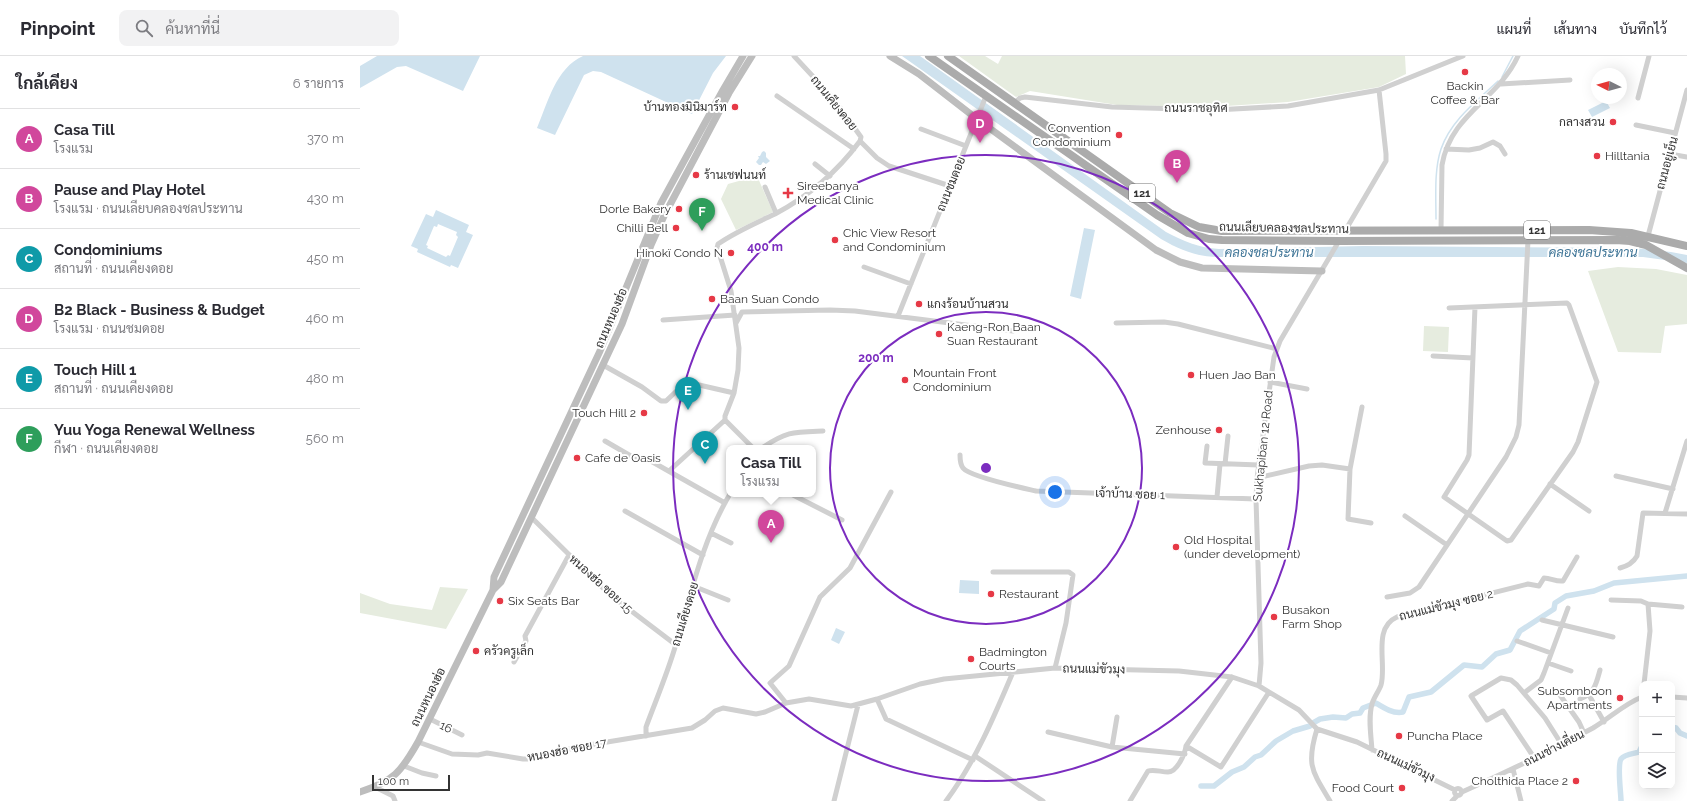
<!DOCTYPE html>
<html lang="th">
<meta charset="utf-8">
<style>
:root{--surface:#fff;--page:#f2f2f3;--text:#2b2b33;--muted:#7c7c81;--line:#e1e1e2;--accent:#e63946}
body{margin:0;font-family:Raleway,Sarabun,sans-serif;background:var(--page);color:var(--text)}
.controls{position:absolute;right:12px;bottom:12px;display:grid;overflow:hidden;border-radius:8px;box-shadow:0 4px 16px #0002}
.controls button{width:36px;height:36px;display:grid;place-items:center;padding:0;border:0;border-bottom:1px solid var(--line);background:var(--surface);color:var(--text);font:20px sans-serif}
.compass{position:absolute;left:1231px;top:12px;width:36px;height:36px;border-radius:50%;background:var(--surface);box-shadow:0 4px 16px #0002;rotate:276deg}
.scale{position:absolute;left:12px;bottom:10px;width:78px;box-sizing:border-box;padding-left:4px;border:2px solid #333;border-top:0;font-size:11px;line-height:14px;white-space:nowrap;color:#333;-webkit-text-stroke:3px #fff;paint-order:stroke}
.you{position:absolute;left:695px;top:436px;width:14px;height:14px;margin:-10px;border:3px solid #fff;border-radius:50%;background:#1a73e8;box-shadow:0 0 0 6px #1a73e833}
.badge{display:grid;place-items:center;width:26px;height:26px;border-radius:50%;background:var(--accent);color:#fff;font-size:13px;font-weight:700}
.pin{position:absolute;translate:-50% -33px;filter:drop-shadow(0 1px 2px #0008)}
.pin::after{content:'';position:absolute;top:21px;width:14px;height:12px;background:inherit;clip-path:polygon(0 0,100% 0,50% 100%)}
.popup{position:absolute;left:366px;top:389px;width:90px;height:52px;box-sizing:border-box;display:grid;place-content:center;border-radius:8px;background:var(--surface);filter:drop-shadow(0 1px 3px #0005);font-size:13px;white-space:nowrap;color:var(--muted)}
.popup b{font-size:15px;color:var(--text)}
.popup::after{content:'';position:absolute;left:50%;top:100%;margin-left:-8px;border:8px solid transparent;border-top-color:var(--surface)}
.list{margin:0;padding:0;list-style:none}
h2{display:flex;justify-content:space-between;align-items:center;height:52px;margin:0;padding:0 16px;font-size:17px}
h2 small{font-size:13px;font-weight:400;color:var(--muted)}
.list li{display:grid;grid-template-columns:26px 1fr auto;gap:12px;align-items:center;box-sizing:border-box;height:60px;padding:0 16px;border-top:1px solid var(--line)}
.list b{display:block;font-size:15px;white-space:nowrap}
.list p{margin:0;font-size:13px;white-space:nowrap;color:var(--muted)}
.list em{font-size:13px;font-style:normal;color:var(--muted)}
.icon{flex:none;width:22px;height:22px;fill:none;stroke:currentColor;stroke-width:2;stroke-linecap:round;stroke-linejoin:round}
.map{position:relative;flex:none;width:1327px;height:745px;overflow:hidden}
header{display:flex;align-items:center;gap:24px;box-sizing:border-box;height:56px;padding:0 20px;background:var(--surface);border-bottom:1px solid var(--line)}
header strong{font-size:19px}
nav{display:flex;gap:22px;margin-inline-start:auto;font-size:14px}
.search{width:280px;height:36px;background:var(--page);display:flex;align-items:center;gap:10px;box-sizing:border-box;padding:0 14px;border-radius:8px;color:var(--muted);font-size:15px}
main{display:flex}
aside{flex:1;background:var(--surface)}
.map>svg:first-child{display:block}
</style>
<header>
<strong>Pinpoint</strong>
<div class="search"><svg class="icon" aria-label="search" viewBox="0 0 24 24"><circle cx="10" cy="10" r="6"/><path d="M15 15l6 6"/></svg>ค้นหาที่นี่</div>
<nav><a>แผนที่</a><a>เส้นทาง</a><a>บันทึกไว้</a></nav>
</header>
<main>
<aside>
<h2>ใกล้เคียง<small>6 รายการ</small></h2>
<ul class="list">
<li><span class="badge" style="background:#d1479c">A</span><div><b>Casa Till</b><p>โรงแรม</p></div><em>370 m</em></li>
<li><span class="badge" style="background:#d1479c">B</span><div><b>Pause and Play Hotel</b><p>โรงแรม · ถนนเลียบคลองชลประทาน</p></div><em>430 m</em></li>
<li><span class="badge" style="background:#0f9aa8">C</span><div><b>Condominiums</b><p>สถานที่ · ถนนเคียงดอย</p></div><em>450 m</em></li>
<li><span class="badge" style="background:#d1479c">D</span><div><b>B2 Black - Business &amp; Budget</b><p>โรงแรม · ถนนชมดอย</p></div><em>460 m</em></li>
<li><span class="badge" style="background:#0f9aa8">E</span><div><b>Touch Hill 1</b><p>สถานที่ · ถนนเคียงดอย</p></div><em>480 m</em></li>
<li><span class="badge" style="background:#2e9e5b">F</span><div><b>Yuu Yoga Renewal Wellness</b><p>กีฬา · ถนนเคียงดอย</p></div><em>560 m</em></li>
</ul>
</aside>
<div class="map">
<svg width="1327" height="745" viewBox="0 0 1327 745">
<rect width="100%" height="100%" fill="#fff"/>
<path fill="#e6ecdf" d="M599 0H625L638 8 642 0H1045L1046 18 1019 31 928 46 851 51 757 49 670 35 656 41Z
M397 120 413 156 376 174 361 143 368 128Z
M1258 211 1296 213 1327 219V268L1305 270 1301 297 1258 296 1228 215Z
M1064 270 1089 271 1088 296 1063 295Z
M80 531 108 533 86 573 0 557V537L30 548 72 554Z"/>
<path fill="#cfe2ee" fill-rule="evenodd" d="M17 0H120L103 35 46 10 37 11 0 32V10Z
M223 0H366L353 17 332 58 241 16 233 15 224 19 195 79 177 72C188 46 196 12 223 0Z
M542 0H560L806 176C823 185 839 192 859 193L1003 190 1275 192 1311 196 1327 199V207L1283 201H859C837 201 820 194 801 183Z
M1246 45 1250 52 1232 61 1228 54Z
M404 95 406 97V101L410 105 406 108 403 106 401 109H399L396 106 399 102 398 100H400L402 96Z
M76 154 109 169 106 176 113 179 98 212 91 209 90 211 57 196 58 193 51 190 66 158 73 161ZM78 168 97 176 96 179 98 181 90 200 88 199 86 201 67 192 68 190 66 189 74 170 77 171Z
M724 172 735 174 721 243 710 240Z
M600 524 619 525V538L599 537Z
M476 572 485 576 479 588 471 584Z"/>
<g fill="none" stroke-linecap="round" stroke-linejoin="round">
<path stroke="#cfe2ee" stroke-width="1.5" d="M1142 21 1153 0
M1076 163C1076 140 1074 114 1081 93 1091 64 1117 45 1138 25"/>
<path stroke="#cfe2ee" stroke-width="5.5" d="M953 667 960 663 973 661 986 662 992 658 1000 657 1003 652 1016 647C1024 652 1033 658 1043 656L1049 641 1071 636 1104 609 1122 611 1136 598 1150 594 1160 575 1194 553 1195 547 1206 540 1234 535 1254 527 1327 520
M1312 671 1316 672 1320 677 1327 680
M841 730H854L872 716 884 711 895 701 901 699 916 685 933 675 950 670
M1261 745C1261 737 1257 709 1261 703 1265 698 1273 698 1279 696L1282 690"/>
<path stroke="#d0d0d0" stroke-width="5" d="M1141 28 1210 24
M417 40 494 93
M1278 42 1289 0
M654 47 660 42 665 41 752 51 855 54 928 50 1019 34 1103 0
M1276 69 1315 77
M561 73 606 90
M500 85 517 102 529 110 590 130
M1086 93 1109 94 1120 92 1133 86 1140 90 1145 98
M1310 98 1327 101
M455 108 470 120
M405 131 416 157
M1081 174 1082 109C1091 57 1138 44 1158 0
M985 175 1026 105V98L1019 34
M1288 180 1327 34
M504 211 551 228
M1089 252C1128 250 1168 249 1207 247L1209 249 1237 326 1218 386 1213 396 1151 484 1147 485 1084 441 1107 404 1109 399 1115 251
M538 260 626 40
M303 264 375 259
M376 267 382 256 470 254 495 255 653 275
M756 267 804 266 818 268 917 293
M1073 300 1113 302
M243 309 282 331 301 345H306L326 326 374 337
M910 326 947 333
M245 385 276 403 289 404 365 447
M847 390 845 407 899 409
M393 392 365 364V360L374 337 378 314 379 292 371 235 360 200 357 192 358 188C375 176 396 167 415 158 449 140 477 116 500 85L501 81 473 42 434 0
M402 392C427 375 434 376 463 375
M600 399C600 403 600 408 603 412 610 421 663 432 676 435L896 443
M865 408 868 380
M990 413 1002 351
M309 415 365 364
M1256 420 1313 433
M897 422 949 410 962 409 990 413 988 463 1011 467
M1190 428 1229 455
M431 438 482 464
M857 441 860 408
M265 455 343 499
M1305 457 1327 385
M1045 460 1087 489
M171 461 249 538 316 589
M351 477 371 487
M1260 512C1268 510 1273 507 1277 500L1283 457 1327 458
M633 516H709L713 519 706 567 695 612
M333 530 368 544
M1027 541 1050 537 1059 531 1146 401 1156 381 1159 369 1168 184
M1251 544 1281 545 1288 548 1290 575 1284 628
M1288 548 1322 551
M1182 564 1253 581
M1157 585 1191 597
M154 606 166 585 165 580 209 499
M1188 607 1211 615
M899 630 901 607 896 443 897 422 914 301 920 285 979 185
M1164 637 1181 624 1184 617 1208 552
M1200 639 1219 666 1224 677
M1229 639 1244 666
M1312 641 1327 642
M517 643 526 663 613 704
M1220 643C1235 637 1236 628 1240 614
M426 647 410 627 429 610 460 541 490 512 531 436
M70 663 102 679
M957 673C946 709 952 715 970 745
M688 676 752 691 825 698
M286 680V671C296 644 308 616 316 588 331 537 343 483 370 438
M58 686 92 698 118 699 127 697 163 703H172L217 691 332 672 345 664 355 655 363 652 396 658 405 656 426 647 449 643 491 650 517 643 560 628 584 623 695 612 819 615 872 621 899 630 939 654 957 673 997 686 1095 734
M826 690 861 711 909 636
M752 691 757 661
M1012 694C1011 679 1008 662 1012 648 1014 641 1019 635 1021 629 1027 608 1012 572 1037 561L1168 528 1179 530 1184 522C1191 522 1196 526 1203 525L1217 501
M615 700 683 745
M1175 703 1143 655 1127 664 1111 640 1141 622 1151 624 1157 629 1185 662 1202 689
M44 710 62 717 76 720
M1153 713 1161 745
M15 731 33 740 35 745
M1094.5 736a3.5 3.5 0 1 1 7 0a3.5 3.5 0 1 1-7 0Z
M1102 736C1147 716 1190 695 1233 672 1250 662 1264 648 1282 641
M474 745 498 649
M586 745C615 706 634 661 653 616
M770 745 788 715C794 713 801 716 808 716 817 716 825 698 826 690L872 621
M1092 745 1097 740"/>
<path stroke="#bdbdbd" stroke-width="7" d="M530 0 559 18 617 63 796 194 820 206 842 212 962 215
M133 534 141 526 262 268 291 189 304 160 369 37 392 0
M0 736C34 725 41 716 58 686L133 534 134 521 240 295 301 147 363 34 383 0"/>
<path stroke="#ababab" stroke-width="8" d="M569 0 797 159 828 177 849 183 862 184 979 185 1256 184 1270 185 1286 189 1327 212
M588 0 810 157 839 171 862 175 1229 174 1271 177 1327 190"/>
</g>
<g fill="none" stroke="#7b2cbf" stroke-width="2">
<circle cx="626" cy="412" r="156"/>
<circle cx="626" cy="412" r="313"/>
</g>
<g fill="#e63946" stroke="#fff" stroke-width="1.5">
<circle cx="1105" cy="16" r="4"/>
<circle cx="375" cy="51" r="4"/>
<circle cx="1253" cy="66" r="4"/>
<circle cx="759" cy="79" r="4"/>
<circle cx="1237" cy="100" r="4"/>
<circle cx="336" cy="119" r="4"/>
<path d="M426 131h4v4h4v4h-4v4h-4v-4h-4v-4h4z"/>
<circle cx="319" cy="153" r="4"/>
<circle cx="316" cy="172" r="4"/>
<circle cx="475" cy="184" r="4"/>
<circle cx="371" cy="197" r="4"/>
<circle cx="352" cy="243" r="4"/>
<circle cx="559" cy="248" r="4"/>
<circle cx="579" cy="278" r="4"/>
<circle cx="831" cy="319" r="4"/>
<circle cx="545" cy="324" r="4"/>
<circle cx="284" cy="357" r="4"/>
<circle cx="859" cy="374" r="4"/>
<circle cx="217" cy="402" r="4"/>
<circle cx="816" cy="491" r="4"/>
<circle cx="631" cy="538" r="4"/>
<circle cx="140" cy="545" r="4"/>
<circle cx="914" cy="561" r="4"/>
<circle cx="116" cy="595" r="4"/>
<circle cx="611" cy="603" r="4"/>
<circle cx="1260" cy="642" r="4"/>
<circle cx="1039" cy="680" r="4"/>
<circle cx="1216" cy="725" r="4"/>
<circle cx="1042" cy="732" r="4"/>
</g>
<g text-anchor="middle" stroke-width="4" stroke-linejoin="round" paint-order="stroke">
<g fill="#fff" stroke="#707070" stroke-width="1">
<rect x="769" y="128" width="26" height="18" rx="3"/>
<rect x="1164" y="165" width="26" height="18" rx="3"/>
</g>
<g font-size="11" font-weight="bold" fill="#333">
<text x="782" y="141">121</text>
<text x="1177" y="178">121</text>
</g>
<g font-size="12" fill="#333" stroke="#fff" text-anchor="start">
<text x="1105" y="34" text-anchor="middle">Backin<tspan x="1105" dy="14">Coffee &amp; Bar</tspan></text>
<text x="367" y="55" text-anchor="end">บ้านทองมินิมาร์ท</text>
<text x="1245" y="70" text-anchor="end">กลางสวน</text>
<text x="751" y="76" text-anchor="end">Convention<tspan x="751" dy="14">Condominium</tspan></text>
<text x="1245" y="104">Hilltania</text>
<text x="344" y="123">ร้านเชฟนนท์</text>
<text x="437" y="134">Sireebanya<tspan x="437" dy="14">Medical Clinic</tspan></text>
<text x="311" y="157" text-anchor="end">Dorle Bakery</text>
<text x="308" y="176" text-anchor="end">Chilli Bell</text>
<text x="483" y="181">Chic View Resort<tspan x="483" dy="14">and Condominium</tspan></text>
<text x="363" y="201" text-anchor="end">Hinokï Condo N</text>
<text x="360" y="247">Baan Suan Condo</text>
<text x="567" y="252">แกงร้อนบ้านสวน</text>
<text x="587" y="275">Kaeng-Ron Baan<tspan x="587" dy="14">Suan Restaurant</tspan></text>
<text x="553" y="321">Mountain Front<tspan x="553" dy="14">Condominium</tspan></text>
<text x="839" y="323">Huen Jao Ban</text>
<text x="276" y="361" text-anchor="end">Touch Hill 2</text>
<text x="851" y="378" text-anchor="end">Zenhouse</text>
<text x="225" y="406">Cafe de Oasis</text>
<text x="824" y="488">Old Hospital<tspan x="824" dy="14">(under development)</tspan></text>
<text x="639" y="542">Restaurant</text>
<text x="148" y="549">Six Seats Bar</text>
<text x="922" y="558">Busakon<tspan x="922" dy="14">Farm Shop</tspan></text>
<text x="124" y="599">ครัวครูเล็ก</text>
<text x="619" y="600">Badmington<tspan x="619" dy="14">Courts</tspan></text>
<text x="1252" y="639" text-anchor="end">Subsomboon<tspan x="1252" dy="14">Apartments</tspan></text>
<text x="1047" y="684">Puncha Place</text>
<text x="1208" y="729" text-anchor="end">Cholthida Place 2</text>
<text x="1034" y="736" text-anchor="end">Food Court</text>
</g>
<g font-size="12" fill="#333" stroke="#fff">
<text transform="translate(474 47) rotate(51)" y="4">ถนนเคียงดอย</text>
<text x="836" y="56">ถนนราชอุทิศ</text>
<text transform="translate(1307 107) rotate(-75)" y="4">ถนนอยู่เย็น</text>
<text transform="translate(591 128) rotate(-68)" y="4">ถนนชมดอย</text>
<text transform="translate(924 172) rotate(1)" y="4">ถนนเลียบคลองชลประทาน</text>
<text transform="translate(251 262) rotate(-67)" y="4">ถนนหนองฮ่อ</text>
<text transform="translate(903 390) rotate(-84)" y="4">Sukhapiban 12 Road</text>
<text transform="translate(770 438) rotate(2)" y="4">เจ้าบ้าน ซอย 1</text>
<text transform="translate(241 528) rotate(42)" y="4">หนองฮ่อ ซอย 15</text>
<text transform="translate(1086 549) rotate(-14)" y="4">ถนนแม่ขัวมุง ซอย 2</text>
<text transform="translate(325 558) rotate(-73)" y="4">ถนนเคียงดอย</text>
<text transform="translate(734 613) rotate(1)" y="4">ถนนแม่ขัวมุง</text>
<text transform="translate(68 641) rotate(-64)" y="4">ถนนหนองฮ่อ</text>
<text transform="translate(86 671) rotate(26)" y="4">16</text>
<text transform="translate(1194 692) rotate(-27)" y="4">ถนนช่างเคี่ยน</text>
<text transform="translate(207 694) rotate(-11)" y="4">หนองฮ่อ ซอย 17</text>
<text transform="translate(1046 709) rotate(25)" y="4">ถนนแม่ขัวมุง</text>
</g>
<g font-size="13" font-style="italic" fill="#3f7597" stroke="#fff">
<text x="909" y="201">คลองชลประทาน</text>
<text x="1233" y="201">คลองชลประทาน</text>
</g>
</g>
<circle cx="626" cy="412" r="6" fill="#7b2cbf" stroke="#fff" stroke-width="2"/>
<g font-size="12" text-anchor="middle" font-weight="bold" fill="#7b2cbf" stroke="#fff" stroke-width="4" stroke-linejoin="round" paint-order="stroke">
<text x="405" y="195">400 m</text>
<text x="516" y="306">200 m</text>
</g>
</svg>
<div class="controls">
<button>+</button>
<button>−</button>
<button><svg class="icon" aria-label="layers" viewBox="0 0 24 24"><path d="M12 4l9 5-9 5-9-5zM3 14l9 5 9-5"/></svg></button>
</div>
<svg class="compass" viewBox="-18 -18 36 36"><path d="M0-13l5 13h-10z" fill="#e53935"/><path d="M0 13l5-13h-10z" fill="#7c7c81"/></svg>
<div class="scale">100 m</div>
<div class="you"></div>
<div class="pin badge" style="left:411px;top:487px;background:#d1479c">A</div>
<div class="popup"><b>Casa Till</b>โรงแรม</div>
<div class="pin badge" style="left:817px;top:127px;background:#d1479c">B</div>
<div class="pin badge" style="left:345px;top:408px;background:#0f9aa8">C</div>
<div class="pin badge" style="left:620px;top:87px;background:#d1479c">D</div>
<div class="pin badge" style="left:328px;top:354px;background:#0f9aa8">E</div>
<div class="pin badge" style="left:342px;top:175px;background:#2e9e5b">F</div>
</div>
</main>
